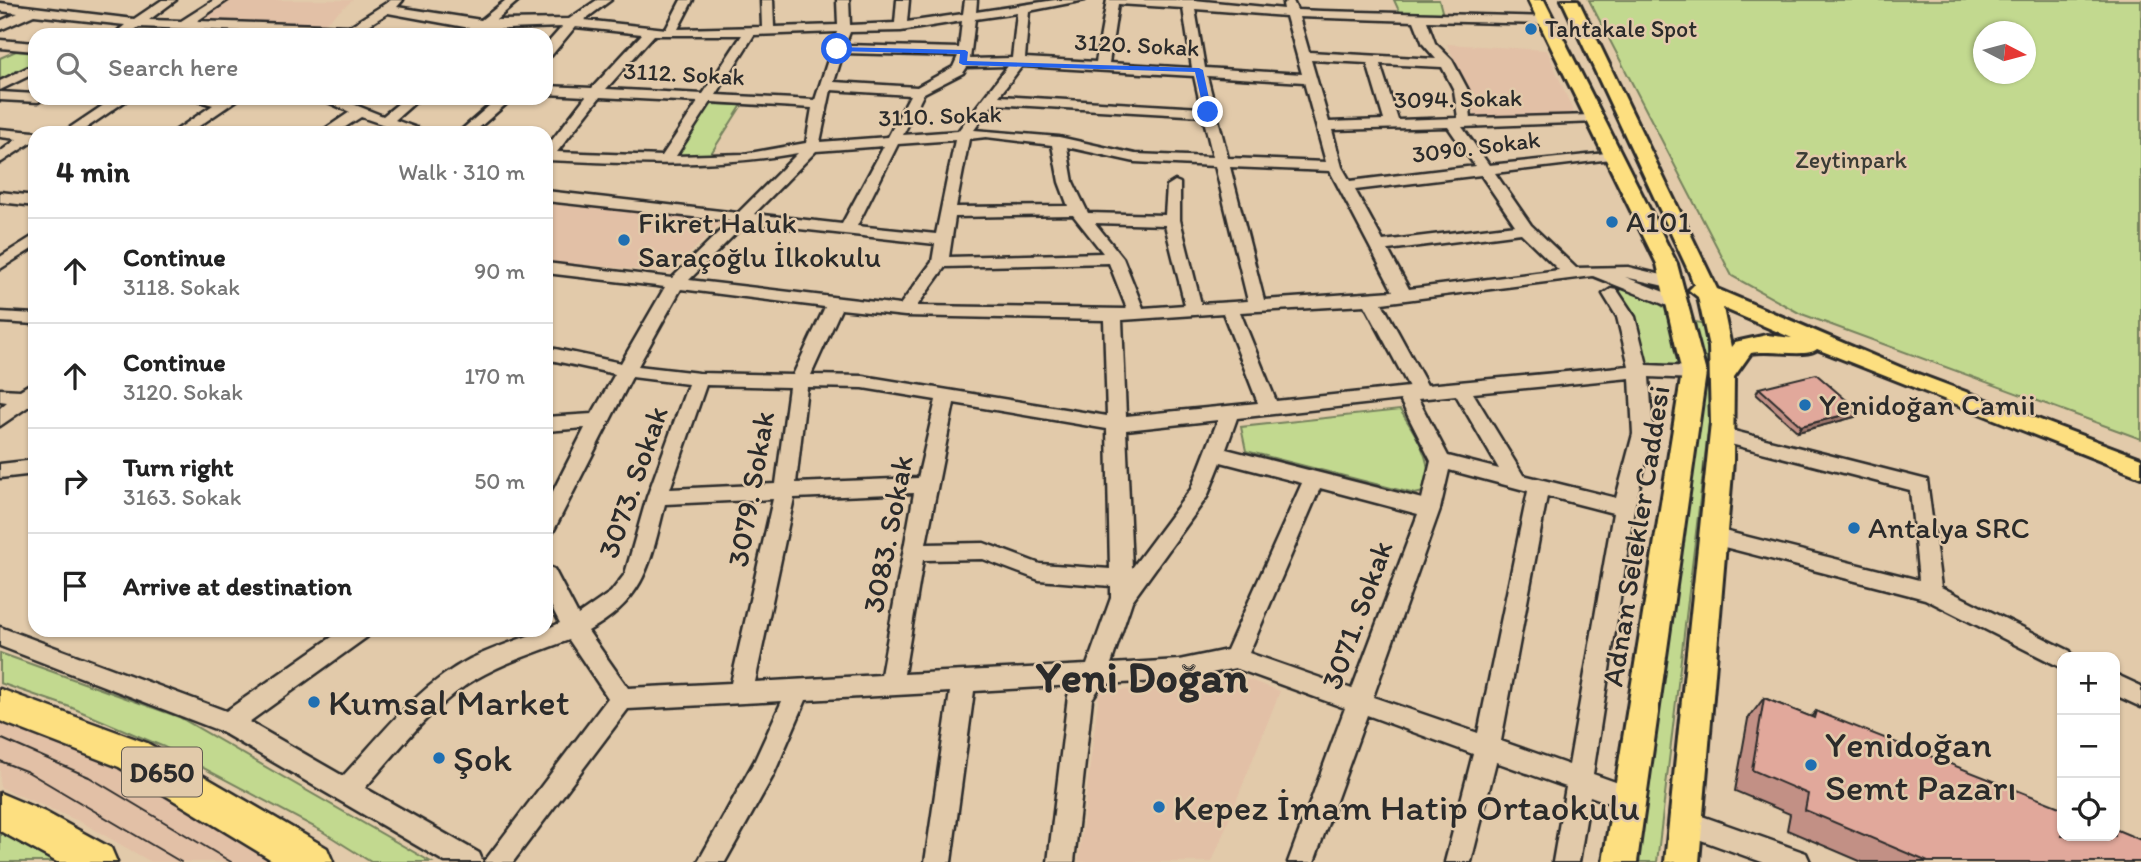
<!DOCTYPE html>
<meta charset="utf-8">
<style>
:root{--surface:#fff;--page:#f2f2f2;--text:#222;--muted:#767676;--line:#e0e0e0}
body{margin:0;font-family:Itim,sans-serif;background:var(--page);color:var(--text)}
.controls{position:absolute;right:21px;bottom:21px;display:grid;overflow:hidden;border-radius:14px;box-shadow:0 2px 5px #0004}
.controls button{width:63px;height:63px;display:grid;place-items:center;padding:0;border:0;border-bottom:2px solid var(--line);background:var(--surface);color:var(--text);font:35px sans-serif}
.compass{position:absolute;left:1973px;top:21px;width:63px;height:63px;border-radius:50%;background:var(--surface);box-shadow:0 2px 5px #0004;rotate:96deg}
.stop{position:absolute;width:21px;height:21px;margin:-16px;border:5px solid #2563eb;border-radius:50%;background:#fff}
.stop.end{background:#2563eb;border-color:#fff;box-shadow:0 2px 7px #0008}
.list{margin:0;padding:0;list-style:none}
h2{display:flex;justify-content:space-between;align-items:center;height:91px;margin:0;padding:0 28px;font-size:30px}
h2 small{font-size:23px;font-weight:400;color:var(--muted)}
.list li{display:grid;grid-template-columns:46px 1fr auto;gap:21px;align-items:center;box-sizing:border-box;height:105px;padding:0 28px;border-top:2px solid var(--line)}
.list b{display:block;font-size:26px;white-space:nowrap}
.list p{margin:0;font-size:23px;white-space:nowrap;color:var(--muted)}
.list em{font-size:23px;font-style:normal;color:var(--muted)}
.icon{flex:none;width:38px;height:38px;fill:none;stroke:currentColor;stroke-width:2;stroke-linecap:round;stroke-linejoin:round}
.map{position:relative;flex:none;width:2141px;height:862px;overflow:hidden}
.search{position:absolute;background:var(--surface);box-shadow:0 2px 5px #0004;left:28px;top:28px;width:525px;height:77px;display:flex;align-items:center;gap:18px;box-sizing:border-box;padding:0 24px;border-radius:21px;color:var(--muted);font-size:26px}
.panel{position:absolute;background:var(--surface);box-shadow:0 2px 5px #0004;left:28px;top:126px;width:525px;height:511px;border-radius:21px}
.map>svg:first-child{display:block}
</style>
<div class="map">
<svg width="2141" height="862" viewBox="0 0 2141 862">
<rect width="100%" height="100%" fill="#e2caaa"/>
<filter id="ink" filterUnits="userSpaceOnUse"><feTurbulence type="fractalNoise" baseFrequency=".0143" numOctaves="2"/><feDisplacementMap in="SourceGraphic" scale="14" xChannelSelector="R" yChannelSelector="G"/><feConvolveMatrix kernelMatrix="1 2 1 2 8 2 1 2 1" color-interpolation-filters="sRGB"/></filter>
<g filter="url(#ink)">
<path fill="#e2c0a6" d="M229 0H353L321 26 201 18Z
M1447 44 1547 50 1576 118 1476 120 1467 87Z
M546 204 724 220 670 273 546 261Z
M1247 679 1280 691 1212 862H1078L1099 692Z
M0 719 140 778 280 862H151L83 823 0 787Z"/>
<path fill="#c2d98f" stroke="#76825d" stroke-width="2" fill-rule="evenodd" d="M1394 0H1439L1443 15 1400 13Z
M1589 0H2141V439L1799 313 1732 276ZM1983 32H2025V74H1983Z
M16 51 35 53V65L0 83V58Z
M709 104 742 105 710 155H675Z
M1614 283 1656 301 1671 313 1683 357C1675 371 1660 366 1645 365L1634 316Z
M1695 322 1713 325 1714 380 1657 862H1635L1704 376Z
M1400 410C1414 431 1439 468 1423 492L1415 494 1246 451 1241 427Z
M0 653 179 717 431 862H371L320 830 164 747 70 707 0 683Z
M0 831 62 862H0Z"/>
<g fill="none" stroke-linecap="round" stroke-linejoin="round">
<defs>
<path id="minor" d="M162 0H176L149 20 181 21 214 0H228L197 21 350 26 391 0H403L397 7 481 20 506 0H519L496 20 569 19 597 0H611L584 20 666 29 681 0H693L678 29 762 27 761 0H773L774 27 838 25 837 0H849L850 25 895 23 897 0H909L907 22 963 14 965 0H977L976 12 1055 0H1085L1029 11 1025 58 1096 62 1107 0H1194L1284 9 1283 4 1289 0 1293 1 1297 10 1322 11 1550 17V23L1546 24 1427 21 1435 43 1452 60 1468 90 1471 118 1593 115 1598 116V122L1462 127 1489 165 1616 152 1618 155 1611 159 1495 173 1531 225 1576 268 1628 267 1679 279 1681 283 1673 288 1625 277 1685 300 1688 304 1679 309 1673 308 1593 276 1382 303 1427 385 1629 366 1617 317 1603 294 1611 289 1617 290 1635 317 1647 365 1694 367 1703 373 1694 379 1649 377 1653 434 1634 508 1593 774 1638 790 1642 798 1638 806 1629 810 1590 796 1579 862H1553L1566 787 1496 762 1471 862H1445L1473 754 1367 715 1314 862H1288L1345 708 1235 668 1179 680 1102 684 1092 699 1074 862H1048L1068 696 1074 685 974 691 951 862H925L950 692 806 700 773 776 725 862H698L755 760 782 701 628 709 513 862H484L608 698 569 640C535 653 498 664 466 685 427 712 397 752 365 788L479 853 483 862H445L220 731 0 646V627L226 711 342 630H370L367 637 249 722 343 776C382 734 419 685 470 659 499 645 532 636 560 623L546 596V566L554 569 578 615 611 592 625 574 647 497 688 384 632 377 556 526 553 532 546 534V505L585 428 546 431V417L592 414 615 374 546 359V347L621 363 665 287 546 273V263L672 278 730 221 546 201V191L738 213 798 153C713 168 631 164 546 160V148L586 96 546 94V86L592 88 642 34 575 27 551 56 546 57V45L562 27 481 30 388 13 353 35 139 27 127 35H113L125 25 34 15 0 30V21L18 13 0 11V3L134 19ZM1118 4 1183 8 1192 68 1109 63ZM1195 9 1286 16 1302 74 1205 68ZM1017 13 1012 58 970 59 975 19ZM1299 17 1414 21 1423 44 1436 59 1309 52ZM962 21 959 48 845 45 850 32 901 31ZM837 32 815 100 716 95 754 35ZM654 35H742L703 94 606 89ZM843 53 958 56 953 67 917 87 834 82ZM1311 60 1367 63 1384 120 1329 122ZM1380 64 1442 67 1454 90 1458 118 1398 120ZM1008 66 958 131 903 135 924 93 963 73 967 67ZM1022 66 1194 76 1201 108 999 96ZM1207 76 1304 82 1326 162 1228 158ZM831 90 910 95 888 137 820 142ZM600 97 698 102 662 156 557 152ZM711 102 812 108 806 143 744 154 676 156ZM993 104 1203 116 1213 157 1135 154 1059 137 974 130ZM1448 127 1475 166 1350 181 1342 167 1332 130ZM986 137 1052 145 1059 182 1068 206 956 207 969 139ZM955 140 936 234 857 226 898 144ZM884 146 842 224 754 214 816 151ZM1067 147 1135 162 1215 166 1248 301 1201 304 1180 220V183L1175 181 1167 186 1165 215 1088 213 1073 182ZM1230 167 1330 171 1393 291 1264 300ZM1481 175 1515 225 1383 241 1355 190ZM1073 215 1103 253 949 257 955 217ZM746 223 935 244 932 262 900 305 689 280ZM1095 223 1165 225 1185 305 1143 308 1123 258ZM1521 233 1559 270 1409 289 1388 250ZM1109 263 1127 309 917 306 945 267ZM681 289 825 307 793 375 699 373 638 366ZM1365 305 1409 387 1276 401 1240 312ZM841 309 905 316 1104 320 1107 416 863 376 811 375ZM1223 313 1258 403 1126 416 1122 320ZM1630 378 1633 434 1616 498 1523 475 1473 393ZM706 385 789 387 776 484 670 489ZM807 387 863 388 936 400 918 478 796 483ZM1456 395 1499 469 1448 456 1418 399ZM1400 400 1431 461 1422 499 1226 449 1237 418ZM954 403 1107 429 1110 569 1040 564 984 543 926 544ZM1218 420 1191 489 1132 568 1126 430ZM1221 462 1302 483 1227 650 1179 660 1111 664 1132 601 1207 497ZM1449 470 1528 491 1478 733 1373 697 1440 509ZM1320 488 1418 514 1352 689 1249 653ZM914 493 881 675 755 682 794 498ZM1547 496 1613 513 1569 765 1501 741ZM773 499 731 683 628 688 588 631C646 599 650 563 665 504ZM983 559 1039 580 1111 586V598L1087 665 904 674 923 560Z
M0 40 35 43V51L0 48Z
M35 64V73L0 90V81Z
M0 92 35 94V98H45L38 102 0 100Z
M114 98H130L79 133H62Z
M189 98H240L189 133H172L213 105Z
M319 98H338L383 116 405 98H420L395 120 431 133H408L361 117 336 133H319L350 112Z
M498 98H513L473 133H458Z
M0 129 34 132 39 133H35V140L0 163V152L17 139 0 137Z
M0 192 35 196V206L0 202Z
M35 235V247L0 269V257Z
M0 312 35 314V324L0 322Z
M35 381V402L0 426V408L7 402 0 401V389L20 390Z
M1722 428 1927 480 1941 587 2070 651 2073 657H2062V668L1925 599 1705 542 1701 536 1705 530 1712 528 1919 580 1910 490 1715 440 1712 435Z
M35 460V474L0 478V464Z
M2115 674 2141 686V707L2115 695Z
M1685 810 1806 853 1810 862H1762L1676 831 1672 822 1676 813Z"/>
<path id="major" d="M1528 0H1544L1677 264 1706 373 1637 862H1603L1682 373 1657 264Z
M1562 0H1578L1717 289 1902 368 2141 458V477L1817 349C1808 358 1769 349 1751 353L1734 377 1733 461 1699 862H1665L1711 423 1709 347 1698 297 1689 290 1694 285 1690 274ZM1723 308 1792 338 1767 335 1735 342 1731 347Z"/>
<path id="highway" d="M0 689 147 743 327 848 333 862H275L119 767 0 721Z
M0 793 45 812 111 848 117 862H57L0 831Z"/>
</defs>
<use href="#minor" stroke="#2b2b2b" stroke-width="5"/>
<use href="#major" stroke="#2b2b2b" stroke-width="6"/>
<use href="#highway" stroke="#2b2b2b" stroke-width="5"/>
<use href="#minor" fill="#e2caaa" fill-rule="evenodd"/>
<use href="#major" fill="#fddf80" fill-rule="evenodd"/>
<use href="#highway" fill="#fddf80" fill-rule="evenodd"/>
<path stroke="#2b2b2b" stroke-width="2" d="M0 738 89 777 231 862
M0 761 28 772 181 862"/>
</g>
<path fill="#c29085" stroke="#2b2b2b" stroke-width="2" d="M1759 388 1859 411 1855 417 1798 432 1756 394Z
M1764 698 1811 717 1816 711 2141 862H1862L1787 830 1790 814 1735 791 1748 719Z"/>
<path fill="#9e766c" stroke="#2b2b2b" stroke-width="2" d="M1859 411 1855 417 1798 432 1801 426Z"/>
<path fill="#e1a89b" stroke="#2b2b2b" stroke-width="2" d="M1816 374 1859 411 1801 426 1759 388Z
M1764 698 1814 718 1816 711 2062 808V836H2115V829L2141 840V862H1928L1805 810 1808 794 1752 770Z"/>
</g>
<path fill="#2563eb" d="M837 47 965 50 968 52 967 61 1199 68 1203 70 1212 112H1204L1195 72 963 65 959 63 960 54 835 51Z"/>
<g fill="#1f6fb2" stroke="#e2caaa" stroke-width="2.5">
<circle cx="1531" cy="29" r="7"/>
<circle cx="1612" cy="222" r="7"/>
<circle cx="624" cy="240" r="7"/>
<circle cx="1805" cy="405" r="7"/>
<circle cx="1854" cy="528" r="7"/>
<circle cx="314" cy="702" r="7"/>
<circle cx="439" cy="758" r="7"/>
<circle cx="1811" cy="765" r="7"/>
<circle cx="1159" cy="807" r="7"/>
</g>
<g text-anchor="middle" stroke-width="5" stroke-linejoin="round" paint-order="stroke">
<g font-size="24" fill="#2b2b2b" stroke="#e2caaa" text-anchor="start">
<text x="1545" y="37">Tahtakale Spot</text>
</g>
<g font-size="24" fill="#2b2b2b" stroke="#e2caaa">
<text transform="translate(1137 45) rotate(3)" y="8">3120. Sokak</text>
<text transform="translate(684 74) rotate(3)" y="8">3112. Sokak</text>
<text transform="translate(1458 99) rotate(-1)" y="8">3094. Sokak</text>
<text transform="translate(940 116) rotate(-2)" y="8">3110. Sokak</text>
<text transform="translate(1476 147) rotate(-7)" y="8">3090. Sokak</text>
</g>
<g font-size="24" fill="#3a3c35" stroke="#e2caaa">
<text x="1851" y="168">Zeytinpark</text>
</g>
<rect fill="#e2caaa" stroke="#625b51" stroke-width="2" x="122" y="747.5" width="80" height="49" rx="5"/>
<g font-size="28" font-weight="bold" fill="#2b2b2b">
<text x="162" y="782">D650</text>
</g>
<g font-size="30" fill="#2b2b2b" stroke="#e2caaa" text-anchor="start">
<text x="1626" y="232">A101</text>
<text x="638" y="233">Fikret Haluk<tspan x="638" dy="34">Saraçoğlu İlkokulu</tspan></text>
<text x="1819" y="415">Yenidoğan Camii</text>
<text x="1868" y="538">Antalya SRC</text>
</g>
<g font-size="30" fill="#2b2b2b" stroke="#e2caaa">
<text transform="translate(633 482) rotate(-71)" y="10">3073. Sokak</text>
<text transform="translate(751 489) rotate(-80)" y="10">3079. Sokak</text>
<text transform="translate(888 534) rotate(-79)" y="10">3083. Sokak</text>
<text transform="translate(1636 536) rotate(-81)" y="10">Adnan Selekler Caddesi</text>
<text transform="translate(1357 615) rotate(-70)" y="10">3071. Sokak</text>
</g>
<g font-size="37" fill="#2b2b2b" stroke="#e2caaa" text-anchor="start">
<text x="328" y="715">Kumsal Market</text>
<text x="1825" y="757">Yenidoğan<tspan x="1825" dy="43">Semt Pazarı</tspan></text>
<text x="453" y="771">Şok</text>
<text x="1173" y="820">Kepez İmam Hatip Ortaokulu</text>
</g>
<g font-size="44" font-weight="bold" fill="#2b2b2b" stroke="#e2caaa">
<text x="1142" y="692">Yeni Doğan</text>
</g>
</g>
</svg>
<div class="controls">
<button>+</button>
<button>−</button>
<button><svg class="icon" aria-label="locate" viewBox="0 0 24 24"><circle cx="12" cy="12" r="6"/><path d="M12 2v4M12 18v4M2 12h4M18 12h4"/></svg></button>
</div>
<svg class="compass" viewBox="-18 -18 36 36"><path d="M0-13l5 13h-10z" fill="#e53935"/><path d="M0 13l5-13h-10z" fill="#767676"/></svg>
<div class="stop" style="left:837px;top:49px"></div>
<div class="stop end" style="left:1208px;top:112px"></div>
<div class="search"><svg class="icon" aria-label="search" viewBox="0 0 24 24"><circle cx="10" cy="10" r="6"/><path d="M15 15l6 6"/></svg>Search here</div>
<section class="panel">
<h2>4 min<small>Walk · 310 m</small></h2>
<ul class="list">
<li><svg class="icon" aria-label="ahead" viewBox="0 0 24 24"><path d="M12 20V5M6 11l6-6 6 6"/></svg><div><b>Continue</b><p>3118. Sokak</p></div><em>90 m</em></li>
<li><svg class="icon" aria-label="ahead" viewBox="0 0 24 24"><path d="M12 20V5M6 11l6-6 6 6"/></svg><div><b>Continue</b><p>3120. Sokak</p></div><em>170 m</em></li>
<li><svg class="icon" aria-label="right" viewBox="0 0 24 24"><path d="M7 20v-9h11M14 6l5 5-5 5"/></svg><div><b>Turn right</b><p>3163. Sokak</p></div><em>50 m</em></li>
<li><svg class="icon" aria-label="arrive" viewBox="0 0 24 24"><path d="M6 21V4h12l-3 4 3 4H6"/></svg><div><b>Arrive at destination</b></div></li>
</ul>
</section>
</div>
